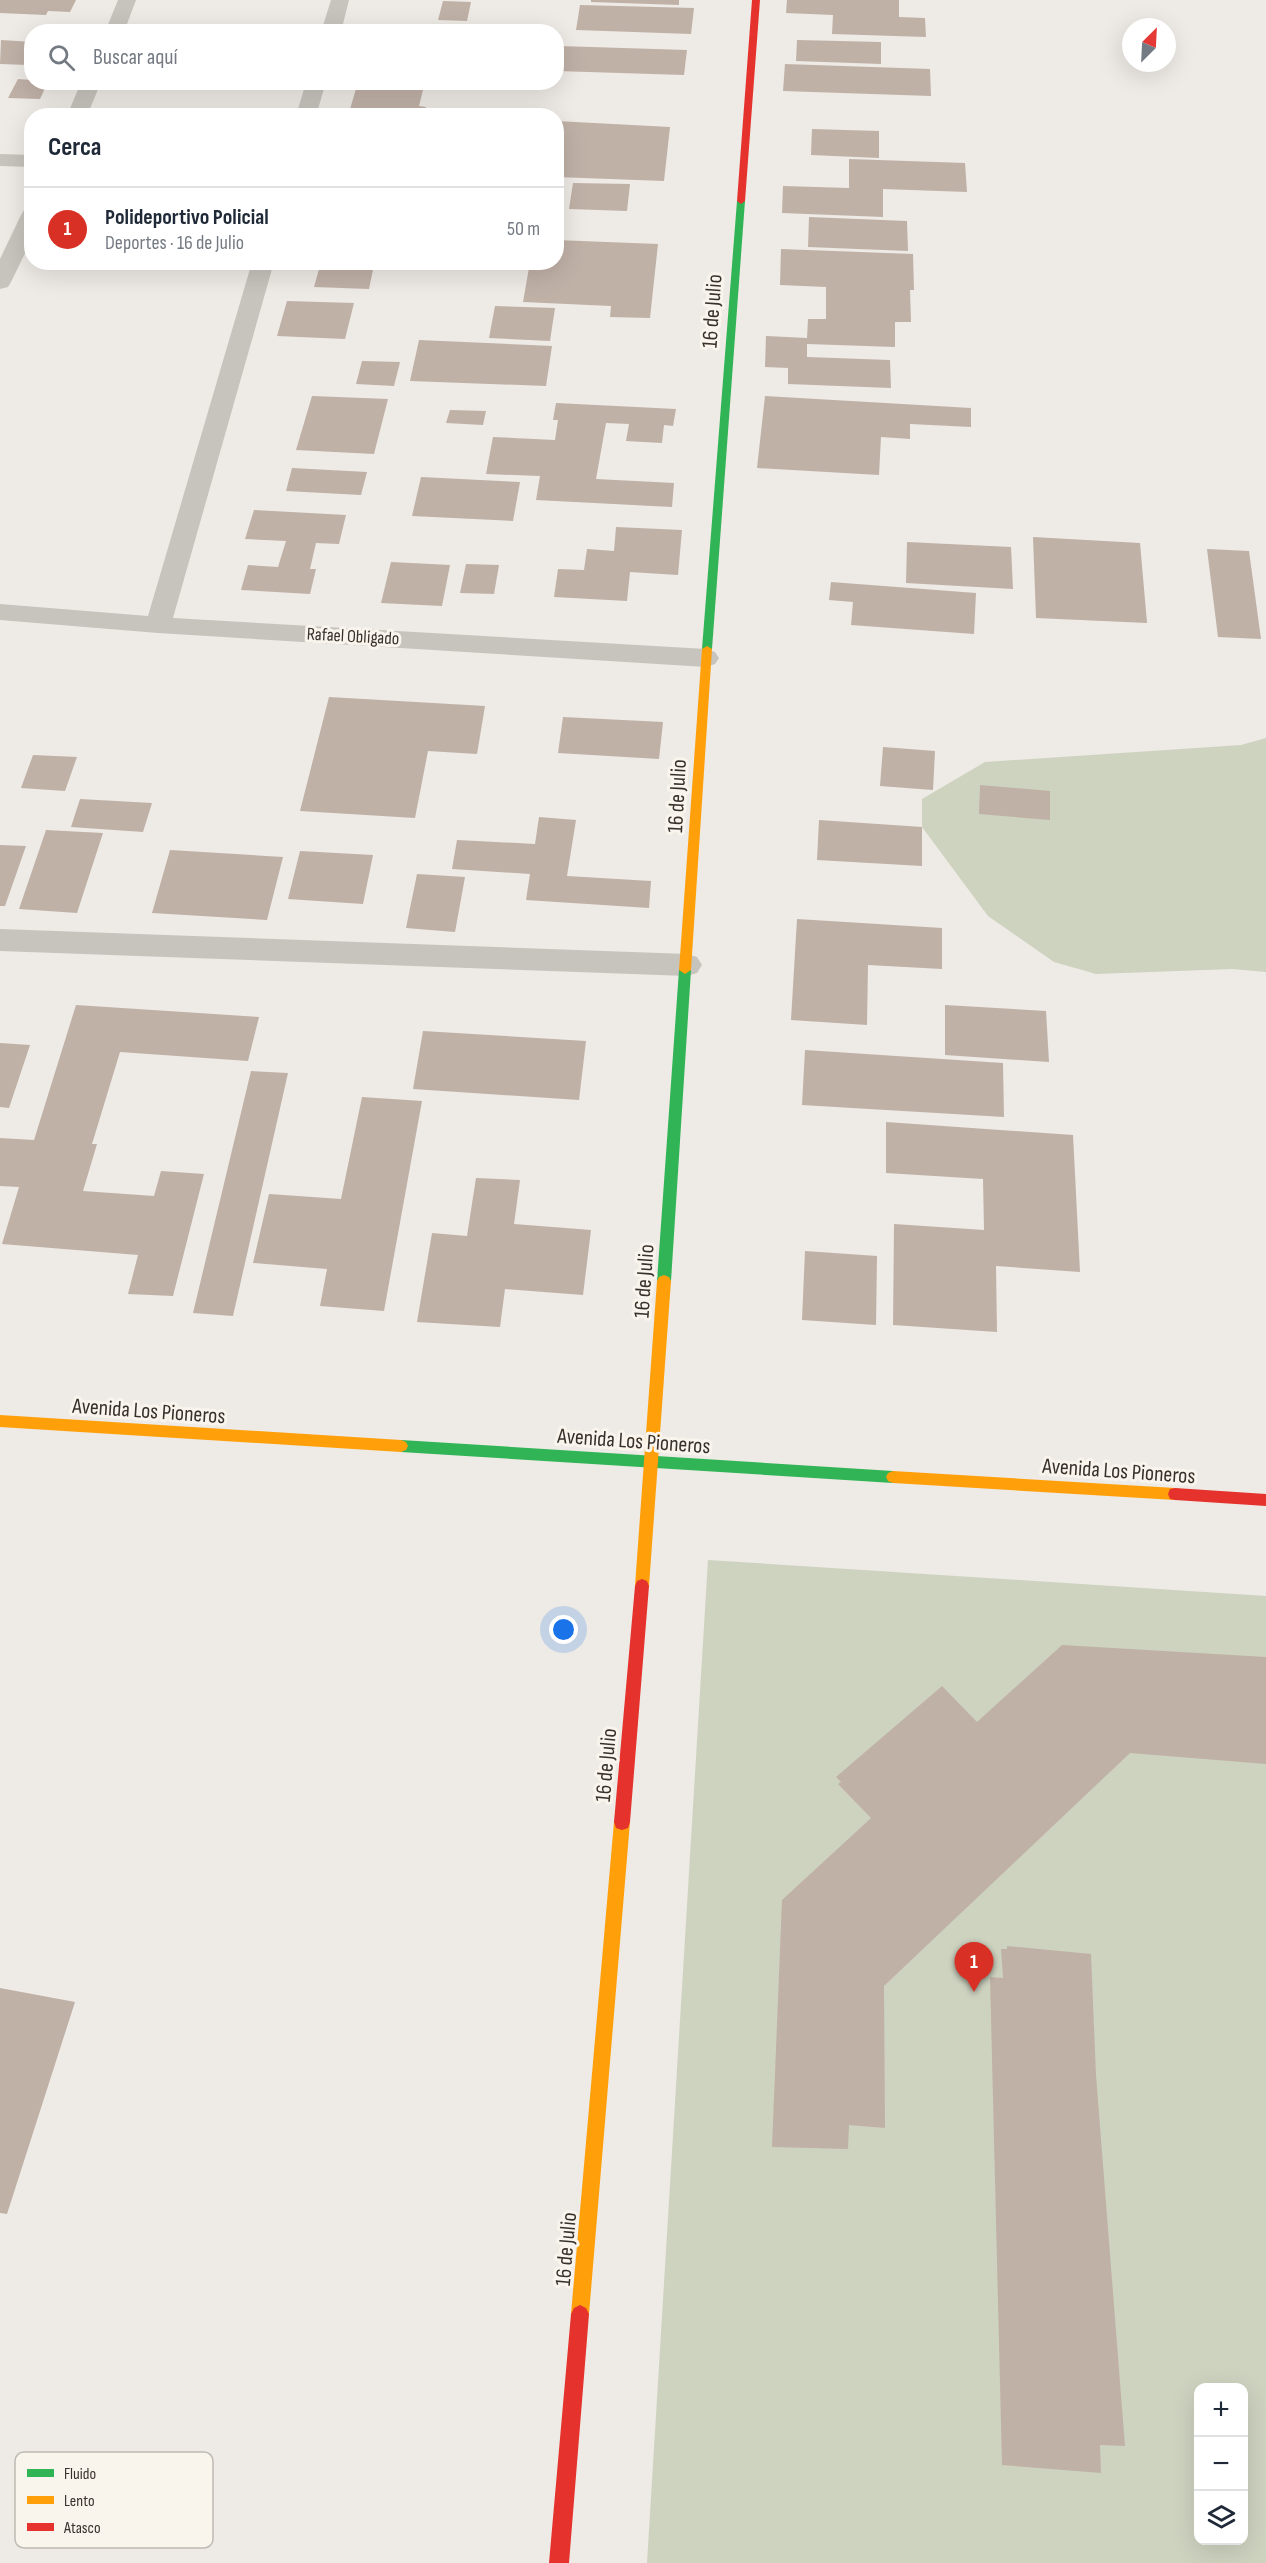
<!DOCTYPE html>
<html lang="es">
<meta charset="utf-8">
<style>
:root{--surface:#fff;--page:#f2f2f3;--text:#1f2937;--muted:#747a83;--line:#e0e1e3;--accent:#d93025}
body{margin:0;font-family:"Sofia Sans Condensed",sans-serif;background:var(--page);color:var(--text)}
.controls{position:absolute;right:18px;bottom:18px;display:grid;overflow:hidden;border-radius:12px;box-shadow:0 6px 24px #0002}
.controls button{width:54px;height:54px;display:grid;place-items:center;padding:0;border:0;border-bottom:2px solid var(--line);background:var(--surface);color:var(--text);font:30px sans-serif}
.compass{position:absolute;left:1122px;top:18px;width:54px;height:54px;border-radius:50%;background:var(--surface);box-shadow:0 6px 24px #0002;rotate:24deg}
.you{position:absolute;left:564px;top:1630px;width:21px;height:21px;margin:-15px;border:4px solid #fff;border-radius:50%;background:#1a73e8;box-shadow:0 0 0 9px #1a73e833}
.badge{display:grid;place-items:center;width:39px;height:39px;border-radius:50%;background:var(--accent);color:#fff;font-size:20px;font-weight:700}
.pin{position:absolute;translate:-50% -50px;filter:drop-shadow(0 2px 3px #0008)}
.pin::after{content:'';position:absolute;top:32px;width:21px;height:18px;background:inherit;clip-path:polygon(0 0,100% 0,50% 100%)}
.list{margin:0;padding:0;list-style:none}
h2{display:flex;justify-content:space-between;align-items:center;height:78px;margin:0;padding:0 24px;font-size:26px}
h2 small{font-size:20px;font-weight:400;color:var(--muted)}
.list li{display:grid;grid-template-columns:39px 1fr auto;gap:18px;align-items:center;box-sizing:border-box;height:84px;padding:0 24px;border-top:2px solid var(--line)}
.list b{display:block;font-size:22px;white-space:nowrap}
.list p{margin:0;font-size:20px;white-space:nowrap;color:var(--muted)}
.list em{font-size:20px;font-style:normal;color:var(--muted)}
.icon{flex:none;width:33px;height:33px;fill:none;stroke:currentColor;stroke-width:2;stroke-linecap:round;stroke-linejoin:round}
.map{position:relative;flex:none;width:1266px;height:2563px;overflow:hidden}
.search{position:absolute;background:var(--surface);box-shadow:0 6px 24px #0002;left:24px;top:24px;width:540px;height:66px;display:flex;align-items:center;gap:15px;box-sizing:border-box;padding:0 21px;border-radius:24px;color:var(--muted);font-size:22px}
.panel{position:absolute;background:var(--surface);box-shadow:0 6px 24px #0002;left:24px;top:108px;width:540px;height:162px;border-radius:24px}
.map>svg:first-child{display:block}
</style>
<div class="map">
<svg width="1266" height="2563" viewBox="0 0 1266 2563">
<rect width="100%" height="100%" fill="#eeeae5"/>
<path fill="#ced3c0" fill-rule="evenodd" d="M1266 738V972L1232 969 1096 974 1054 962 988 916 922 827V799L985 762 1241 745Z
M708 1560 1266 1596V2563H647ZM1198 2388H1244V2540H1198Z"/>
<path fill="#c0b1a7" d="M0 0H76L70 12 48 11 46 15 0 13Z
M591 0H679V5L591 2Z
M787 0H899V17L925 18 926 37 832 34 833 15 786 13Z
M443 1 471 2 467 21 438 20Z
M580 5 694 8 691 34 576 30Z
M1 40 32 42V57L28 65 0 64Z
M797 40 881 42V64L796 61Z
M559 46 687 50 684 75 556 71Z
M785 64 930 69 931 96 783 91Z
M18 79 32 80V82H48L40 99 8 98Z
M358 82H425L419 106 426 107 424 116H348Z
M556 121 670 127 664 181 556 177 562 144H556Z
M812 129 879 131V158L811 155Z
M849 159 965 163 967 192 883 189V217L782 213 783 186 849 188Z
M573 183 630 184 627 211 569 209Z
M809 217 907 221 908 251 808 247Z
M556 240 658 244 650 318 610 317 611 306 523 302 530 262H556Z
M781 249 913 254 914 290H910L911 322H895V347L807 344V357L890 360 891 388 788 384V368L765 367 766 336 807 338 808 319H826V287L780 285Z
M321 262H412L411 266 374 265 369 289 314 287Z
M287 301 354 303 345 339 277 336Z
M495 306 555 308 550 341 489 338Z
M419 340 552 346 546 386 410 381Z
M362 361 400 362 394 386 356 384Z
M312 396 388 399 374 454 296 450Z
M765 396 971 408V427L910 424V439L881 437 879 475 757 468Z
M556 403 676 409 673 426 664 425 662 443 626 441 629 424 606 423 596 479 674 483 672 507 536 500 540 476 486 474 493 437 555 440 558 420H553Z
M450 410 486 411 483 425 446 423Z
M292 468 367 472 361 495 286 491Z
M421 477 520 482 513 521 412 516Z
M254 510 346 515 339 544 316 543 310 569H316L310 594 241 590 248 565 278 567 286 541 245 539Z
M616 527 682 530 678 575 630 572 627 601 554 597 558 569 584 570 587 549 614 551Z
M1033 537 1140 543 1147 623 1036 618Z
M907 542 1011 547 1013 589 906 583Z
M1207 549 1249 551 1261 639 1218 637Z
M391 562 450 565 442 606 381 603Z
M466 564 499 565 494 594 460 593Z
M831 582 976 593 974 634 851 625 853 602 829 600Z
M329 697 485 706 477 754 428 751 415 818 300 811Z
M563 717 663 722 659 759 558 753Z
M883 747 935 751 933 790 880 786Z
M33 755 77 757 65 791 21 788Z
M980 785 1050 791V820L979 814Z
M80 799 152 803 143 832 71 827Z
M539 817 576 820 567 876 651 881 649 908 526 900 530 874 452 869 457 840 535 844Z
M819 820 922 827V866L817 860Z
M46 830 103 833 77 913 19 909Z
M0 845 26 846 5 906H0Z
M170 850 283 857 267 920 152 913Z
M300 851 373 855 363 904 288 899Z
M417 874 465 877 455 932 406 928Z
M797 919 942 928V969L868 965 867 1025 791 1020Z
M76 1005 259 1017 248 1061 120 1052 92 1144H97L83 1191 154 1196 161 1171 204 1174 173 1296 128 1294 138 1255 2 1244 19 1187 0 1186V1138L34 1140Z
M945 1005 1046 1011 1049 1062 945 1055Z
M423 1031 586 1041 579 1100 413 1089Z
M0 1043 30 1045 9 1108 0 1107Z
M805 1050 1003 1063 1004 1117 802 1105Z
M251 1071 288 1073 233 1316 193 1313Z
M362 1097 422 1101 384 1311 320 1306 327 1269 253 1263 269 1194 341 1199Z
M886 1122 1073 1135 1080 1272 996 1266 997 1332 893 1325 894 1224 984 1230 983 1179 886 1173Z
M476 1178 520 1180 514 1224 591 1230 583 1295 505 1289 500 1327 417 1322 432 1233 467 1236Z
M805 1251 877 1256 876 1325 802 1320Z
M1062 1645 1266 1657V1764L1130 1753 884 1986 885 2128 849 2125 848 2149 772 2147 782 1900 871 1818 838 1784 841 1782 836 1777 942 1686 977 1722Z
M1007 1946 1091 1954 1096 2075 1125 2446 1100 2445 1101 2473 1002 2465 990 1977 1003 1978 1001 1949H1007Z
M0 1988 75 2002 7 2214 0 2213Z"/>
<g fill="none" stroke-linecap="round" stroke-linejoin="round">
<path fill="#c7c3bd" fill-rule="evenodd" d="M118 0H136L124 32H105Z
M331 0H349L341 32H321Z
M81 82H101L87 116H67Z
M306 82H326L316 116H296Z
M0 154 32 155V167L0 166Z
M32 209V239L11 282 8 287 0 289V259L21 215 24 210Z
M252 262H274L173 618 706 649 715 652 719 658 715 664 706 667 158 633 0 620V604L148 616Z
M0 929 687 954 697 957 702 965 697 973 687 976 0 951Z"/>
<path fill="#30b455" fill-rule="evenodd" d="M741 198 745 201 712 649 707 652 702 649 737 201Z
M685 966 691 970 671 1281 669 1285H659L657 1281 679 970Z
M401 1440 893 1471 898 1473 900 1477 898 1481 893 1483 401 1452 396 1450 394 1446 396 1442Z"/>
<path fill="#ff9f0a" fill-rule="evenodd" d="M707 646 712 649 691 970 685 974 679 970 702 649Z
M664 1275 669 1277 671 1281 649 1586 647 1591 642 1593 637 1591 635 1586 657 1281 659 1277Z
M0 1415 401 1440 406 1442 408 1446 406 1450 401 1452 0 1427Z
M893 1471 1175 1488 1180 1489 1182 1494 1180 1499 1175 1500 893 1483 888 1481 886 1477 888 1473Z
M622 1814 628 1816 630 1822 589 2314 586 2320 580 2323 574 2320 571 2314 614 1822 616 1816Z"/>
<path fill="#e5322d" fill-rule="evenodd" d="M752 0H760L745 201 741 204 737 201Z
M1175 1488 1266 1494V1506L1175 1500 1170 1499 1168 1494 1170 1489Z
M642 1579 647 1581 649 1586 630 1822 628 1828 622 1830 616 1828 614 1822 635 1586 637 1581Z
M580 2305 586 2308 589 2314 569 2563H549L571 2314 574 2308Z"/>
</g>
<g text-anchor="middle" stroke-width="6" stroke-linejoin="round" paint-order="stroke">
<g font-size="18" fill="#38302b" stroke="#f9f5ed">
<text transform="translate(353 636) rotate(3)" y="6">Rafael Obligado</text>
</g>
<g font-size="22" fill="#38302b" stroke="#f9f5ed">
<text transform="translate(711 311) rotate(-86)" y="8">16 de Julio</text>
<text transform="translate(676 796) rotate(-87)" y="8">16 de Julio</text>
<text transform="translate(643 1281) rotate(-86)" y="8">16 de Julio</text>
<text transform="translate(149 1410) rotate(4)" y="8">Avenida Los Pioneros</text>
<text transform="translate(634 1440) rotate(4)" y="8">Avenida Los Pioneros</text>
<text transform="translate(1119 1470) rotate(4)" y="8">Avenida Los Pioneros</text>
<text transform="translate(605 1765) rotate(-85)" y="8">16 de Julio</text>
<text transform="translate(565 2249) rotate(-85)" y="8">16 de Julio</text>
</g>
</g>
<rect x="15" y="2452" width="198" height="96" rx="9" fill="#f9f5ed" stroke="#bfbab3" stroke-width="1.5"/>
<rect x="27" y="2469" width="27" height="8" fill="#30b455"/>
<rect x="27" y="2496" width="27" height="8" fill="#ff9f0a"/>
<rect x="27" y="2523" width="27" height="8" fill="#e5322d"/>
<g font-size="16" fill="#38302b">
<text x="64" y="2479">Fluido</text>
<text x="64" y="2506">Lento</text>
<text x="64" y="2533">Atasco</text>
</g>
</svg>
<div class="controls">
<button>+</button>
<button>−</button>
<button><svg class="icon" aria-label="layers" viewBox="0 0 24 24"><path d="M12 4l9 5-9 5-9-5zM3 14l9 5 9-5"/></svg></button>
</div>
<svg class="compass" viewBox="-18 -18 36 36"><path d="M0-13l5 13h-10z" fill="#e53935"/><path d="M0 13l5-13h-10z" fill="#747a83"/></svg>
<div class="you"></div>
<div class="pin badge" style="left:974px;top:1992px">1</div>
<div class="search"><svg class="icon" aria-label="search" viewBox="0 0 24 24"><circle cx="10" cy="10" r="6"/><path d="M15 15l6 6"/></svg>Buscar aquí</div>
<section class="panel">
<h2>Cerca<small></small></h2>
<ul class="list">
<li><span class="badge">1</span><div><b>Polideportivo Policial</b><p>Deportes · 16 de Julio</p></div><em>50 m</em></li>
</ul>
</section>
</div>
